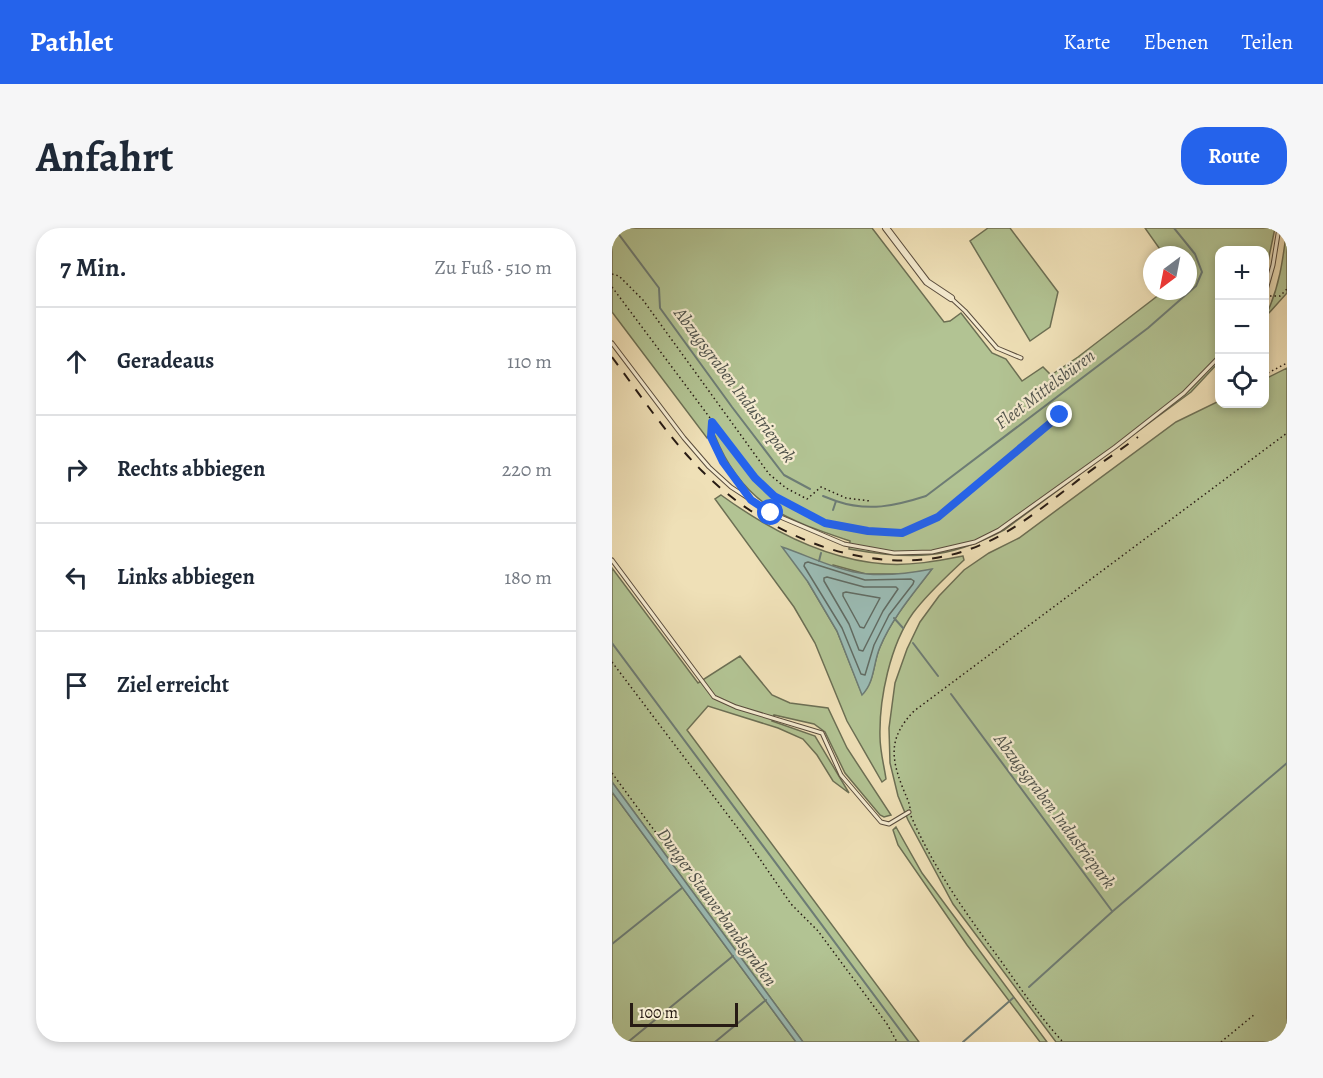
<!DOCTYPE html>
<html lang="de">
<meta charset="utf-8">
<style>
:root{--surface:#fff;--page:#f6f6f7;--text:#1f2937;--muted:#747a83;--line:#e0e1e3;--accent:#2563eb}
body{margin:0;font-family:Alegreya,serif;background:var(--page);color:var(--text)}
.controls{position:absolute;right:18px;top:18px;display:grid;overflow:hidden;border-radius:12px;box-shadow:0 3px 9px #0003}
.controls button{width:54px;height:54px;display:grid;place-items:center;padding:0;border:0;border-bottom:2px solid var(--line);background:var(--surface);color:var(--text);font:30px sans-serif}
.compass{position:absolute;left:531px;top:18px;width:54px;height:54px;border-radius:50%;background:var(--surface);box-shadow:0 3px 9px #0003;rotate:212deg}
.scale{position:absolute;left:18px;bottom:15px;width:108px;box-sizing:border-box;padding-left:6px;border:3px solid #271b14;border-top:0;font-size:16px;line-height:21px;white-space:nowrap;color:#271b14;-webkit-text-stroke:4px #f5ebd0;paint-order:stroke}
.stop{position:absolute;width:18px;height:18px;margin:-14px;border:4px solid #2563eb;border-radius:50%;background:#fff}
.stop.end{background:#2563eb;border-color:#fff;box-shadow:0 2px 6px #0008}
.list{margin:0;padding:0;list-style:none}
h2{display:flex;justify-content:space-between;align-items:center;height:78px;margin:0;padding:0 24px;font-size:26px}
h2 small{font-size:20px;font-weight:400;color:var(--muted)}
.list li{display:grid;grid-template-columns:39px 1fr auto;gap:18px;align-items:center;box-sizing:border-box;height:108px;padding:0 24px;border-top:2px solid var(--line)}
.list b{display:block;font-size:22px;white-space:nowrap}
.list em{font-size:20px;font-style:normal;color:var(--muted)}
.icon{flex:none;width:33px;height:33px;fill:none;stroke:currentColor;stroke-width:2;stroke-linecap:round;stroke-linejoin:round}
.map{position:relative;flex:none;width:675px;height:814px;overflow:hidden;border-radius:24px}
header{display:flex;align-items:center;gap:36px;box-sizing:border-box;height:84px;padding:0 30px;background:var(--accent);color:#fff}
header strong{font-size:28px}
nav{display:flex;gap:33px;margin-inline-start:auto;font-size:21px}
.intro{display:flex;align-items:center;justify-content:space-between;box-sizing:border-box;height:144px;padding:0 36px}
h1{margin:0;font-size:42px}
.button{padding:15px 27px;border-radius:24px;background:var(--accent);color:#fff;font-size:21px;font-weight:700}
main{display:flex;gap:36px;padding:0 36px}
aside{flex:1;background:var(--surface);border-radius:24px;box-shadow:0 3px 9px #0003}
.map>svg:first-child{display:block}
</style>
<header>
<strong>Pathlet</strong>
<nav><a>Karte</a><a>Ebenen</a><a>Teilen</a></nav>
</header>
<div class="intro"><h1>Anfahrt</h1><a class="button">Route</a></div>
<main>
<aside>
<h2>7 Min.<small>Zu Fuß · 510 m</small></h2>
<ul class="list">
<li><svg class="icon" aria-label="ahead" viewBox="0 0 24 24"><path d="M12 20V5M6 11l6-6 6 6"/></svg><div><b>Geradeaus</b></div><em>110 m</em></li>
<li><svg class="icon" aria-label="right" viewBox="0 0 24 24"><path d="M7 20v-9h11M14 6l5 5-5 5"/></svg><div><b>Rechts abbiegen</b></div><em>220 m</em></li>
<li><svg class="icon" aria-label="left" viewBox="0 0 24 24"><path d="M17 20v-9H6M10 6l-5 5 5 5"/></svg><div><b>Links abbiegen</b></div><em>180 m</em></li>
<li><svg class="icon" aria-label="arrive" viewBox="0 0 24 24"><path d="M6 21V4h12l-3 4 3 4H6"/></svg><div><b>Ziel erreicht</b></div></li>
</ul>
</aside>
<div class="map">
<svg width="675" height="814" viewBox="0 0 675 814">
<rect width="100%" height="100%" fill="#efe0b7"/>
<filter id="stains"><feTurbulence type="fractalNoise" baseFrequency=".00333" numOctaves="4"/><feColorMatrix values="0 0 0 0 .2 0 0 0 0 .09 0 0 0 0 .02 0 0 0 .5 -.17"/></filter>
<radialGradient id="worn" r=".72"><stop offset=".6" stop-color="#630" stop-opacity="0"/><stop offset="1" stop-color="#630" stop-opacity=".3"/></radialGradient>
<path fill="#b2c393" stroke="#6c6f54" stroke-width="1.5" fill-rule="evenodd" d="M0 0H260L332 94 338 93 349 85 380 125 394 131 410 153 431 139 439 147 466 129 552 63H576V27H552L533 0H663L653 48 652 22H608L607 134 579 164 392 302C335 332 299 332 237 321L238 313C173 291 131 277 103 208L95 210 0 84Z
M376 0H398L446 64 438 99 418 113 358 13Z
M675 0V65L656 86 655 85C668 57 671 30 675 0Z
M675 140V814H444L341 676 296 592 286 568 278 535 277 500 283 455 295 421 308 394 327 368 352 342 377 325 407 310 564 194 607 173 608 176H652L653 151Z
M109 267C156 301 214 332 273 336 299 338 325 333 351 328L352 332C334 349 316 365 301 385 278 417 267 471 268 509 268 523 272 537 274 551L270 554 235 493 203 415 182 379 103 271ZM221 337 254 346H293L319 342C301 366 280 390 268 419 261 434 263 454 250 466L225 403 196 354Z
M0 340 86 455 128 428 160 467 178 475 216 480 235 520 279 587 272 589 268 587 233 545 213 504 202 496 162 487 160 493 203 508 237 565 221 553 205 527 191 511 166 500 96 478 75 502 307 814H191L0 554Z
M0 564 184 814H0Z
M284 599 310 645 435 814H428L355 717 286 617 281 602Z"/>
<path fill="#9bbcb5" stroke="#6d7c75" stroke-width="1.5" d="M170 319C197 328 226 343 255 346 277 348 299 345 320 341 301 366 280 390 268 419 261 435 263 454 250 467L225 403 196 354Z
M0 554 191 814H184L0 564Z"/>
<g fill="none" stroke-linecap="round" stroke-linejoin="round">
<path stroke="#616c64" stroke-width="1.5" d="M196 334 253 352 299 351 302 353 301 356 277 387 262 417 253 447 249 446 230 400 192 338 193 335Z
M215 349 252 359H284L286 361 271 383 251 423 247 422 237 396 212 353V350Z
M234 364 268 370 252 400 248 399 231 368V365Z"/>
<path stroke="#6d7c75" stroke-width="2" d="M2 0 47 60 48 80 120 179 172 247 198 261
M211 268 224 273 221 282
M224 273C256 284 283 278 314 268L536 100 584 58 590 44 583 26 562 0
M207 333 209 325
M282 390 291 400
M0 415 297 814
M301 415 326 448
M339 466 500 683
M0 716 70 660
M417 759 501 683 675 535
M16 814 121 728
M103 814 154 772
M351 814 401 770"/>
<defs>
<path id="service" d="M652 69 661 37 667 0
M340 71 353 83 385 120 409 130
M0 115 72 210 97 239 119 259 159 285 232 316 282 325 320 324 363 314 387 302 503 219 572 165 608 128
M0 332 102 469 124 479 210 505 229 547 269 594 277 596 297 584"/>
<path id="minor" d="M274 0 315 54 339 70"/>
</defs>
<use href="#service" stroke="#594c3d" stroke-width="5"/>
<use href="#minor" stroke="#594c3d" stroke-width="8"/>
<path stroke="#271b14" stroke-width="1.5" stroke-dasharray="1.5 3" stroke-linecap="butt" d="M0 46 7 48 31 72 157 246 174 260 195 271 209 259 234 270 258 273
M0 59 143 250 162 268 212 295 256 303 290 305 326 289 448 187
M658 68H668L675 61
M652 147 675 135
M100 194 99 209 111 234 129 259
M0 434 134 611 179 676 206 703 275 796 285 814
M0 545 53 617
M298 580C297 573 293 566 290 558 278 527 278 508 302 483L675 205
M299 588C322 641 355 687 389 733 409 761 428 789 451 814
M609 814 643 786"/>
<use href="#service" stroke="#f5ebd0" stroke-width="3"/>
<use href="#minor" stroke="#f5ebd0" stroke-width="6"/>
<path stroke="#271b14" stroke-width="2" stroke-dasharray="10 10" stroke-linecap="butt" d="M0 129C29 168 56 209 90 243 161 314 277 359 373 315 405 301 432 278 460 257 481 240 504 225 526 209"/>
</g>
<g fill="none" stroke-linecap="round" stroke-linejoin="round">
<path stroke="#2563eb" stroke-width="8" d="M159 285 139 272 111 234 99 209 100 194 143 250 162 268 213 295 256 303 290 305 326 289 448 187"/>
</g>
<g text-anchor="middle" stroke-width="4.5" stroke-linejoin="round" paint-order="stroke">
<g font-size="18" font-style="italic" fill="#50534c" stroke="#f5ebd0">
<text transform="translate(123 157) rotate(53)" y="6">Abzugsgraben Industriepark</text>
<text transform="translate(433 161) rotate(-37)" y="6">Fleet Mittelsbüren</text>
<text transform="translate(443 583) rotate(53)" y="6">Abzugsgraben Industriepark</text>
<text transform="translate(105 679) rotate(54)" y="6">Dunger Stauverbandsgraben</text>
</g>
</g>
<rect width="100%" height="100%" filter="url(#stains)"/>
<rect width="100%" height="100%" fill="url(#worn)"/>
</svg>
<div class="controls">
<button>+</button>
<button>−</button>
<button><svg class="icon" aria-label="locate" viewBox="0 0 24 24"><circle cx="12" cy="12" r="6"/><path d="M12 2v4M12 18v4M2 12h4M18 12h4"/></svg></button>
</div>
<svg class="compass" viewBox="-18 -18 36 36"><path d="M0-13l5 13h-10z" fill="#e53935"/><path d="M0 13l5-13h-10z" fill="#747a83"/></svg>
<div class="scale">100 m</div>
<div class="stop" style="left:159px;top:285px"></div>
<div class="stop end" style="left:448px;top:187px"></div>
</div>
</main>
